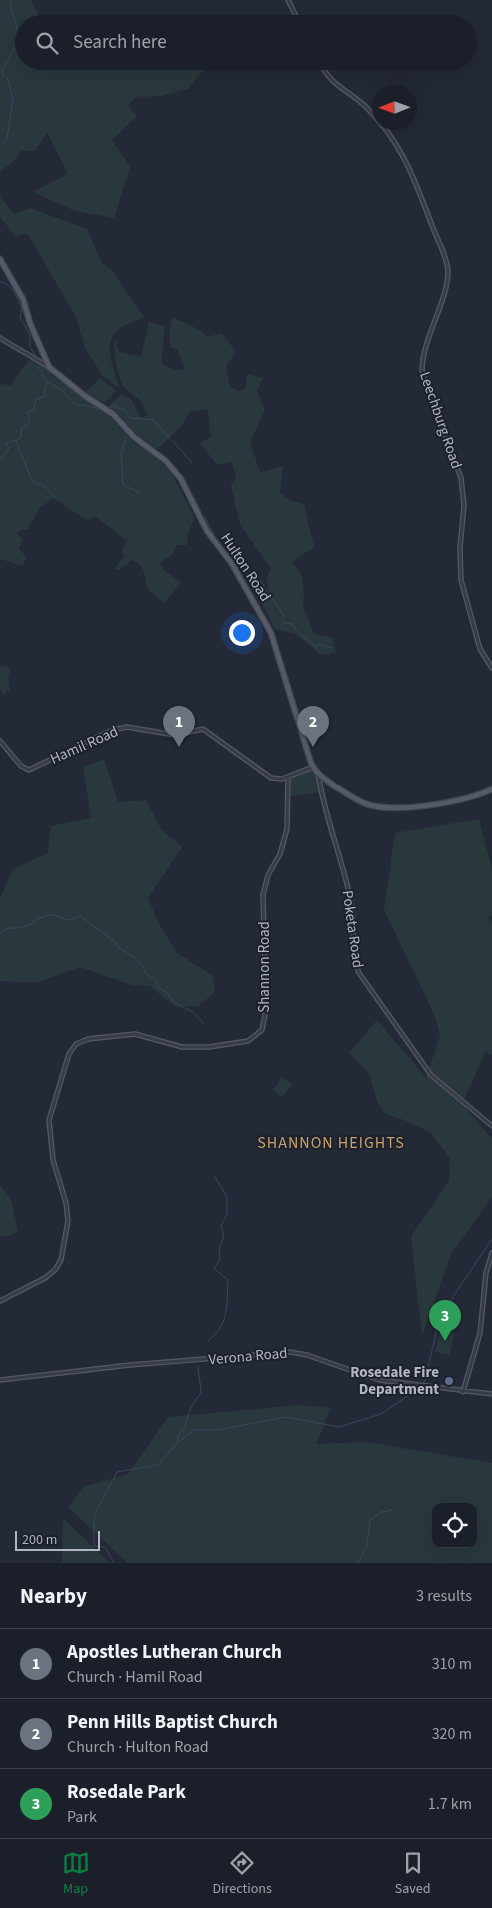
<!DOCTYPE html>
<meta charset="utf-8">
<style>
:root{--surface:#1b1f29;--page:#282c35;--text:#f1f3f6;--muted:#a0a2a8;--line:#393d46;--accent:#0b8043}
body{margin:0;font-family:"Source Sans 3",sans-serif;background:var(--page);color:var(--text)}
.controls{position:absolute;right:15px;bottom:15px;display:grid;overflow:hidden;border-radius:10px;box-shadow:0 5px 20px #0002}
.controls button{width:45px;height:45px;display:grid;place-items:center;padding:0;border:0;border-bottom:1px solid var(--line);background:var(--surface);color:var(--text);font:25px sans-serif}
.compass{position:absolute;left:372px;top:85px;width:45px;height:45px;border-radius:50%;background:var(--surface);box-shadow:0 5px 20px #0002;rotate:269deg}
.scale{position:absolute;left:15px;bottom:12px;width:85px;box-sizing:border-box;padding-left:5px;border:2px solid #b2b6c4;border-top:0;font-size:14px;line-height:18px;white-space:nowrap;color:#b2b6c4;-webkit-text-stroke:4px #1c212d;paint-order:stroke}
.you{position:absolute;left:241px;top:632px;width:18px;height:18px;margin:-12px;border:4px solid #fff;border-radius:50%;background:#1a73e8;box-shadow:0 0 0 8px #1a73e833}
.badge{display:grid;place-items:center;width:32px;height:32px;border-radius:50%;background:var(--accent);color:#fff;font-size:16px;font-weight:700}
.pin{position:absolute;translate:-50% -41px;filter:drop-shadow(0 1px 2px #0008)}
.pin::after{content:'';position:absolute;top:26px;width:18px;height:15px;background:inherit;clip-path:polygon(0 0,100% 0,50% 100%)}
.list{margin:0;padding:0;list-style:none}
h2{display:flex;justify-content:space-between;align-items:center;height:65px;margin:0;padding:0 20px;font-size:21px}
h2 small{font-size:16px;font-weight:400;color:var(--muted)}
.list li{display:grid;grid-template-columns:32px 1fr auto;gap:15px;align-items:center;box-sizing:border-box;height:70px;padding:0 20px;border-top:1px solid var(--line)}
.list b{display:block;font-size:19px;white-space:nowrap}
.list p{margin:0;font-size:16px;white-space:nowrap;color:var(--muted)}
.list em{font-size:16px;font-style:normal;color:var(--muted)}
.icon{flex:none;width:28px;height:28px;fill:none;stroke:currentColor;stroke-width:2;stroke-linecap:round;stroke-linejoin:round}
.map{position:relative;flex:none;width:492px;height:1563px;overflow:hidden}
.search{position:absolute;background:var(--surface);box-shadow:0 5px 20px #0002;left:15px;right:15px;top:15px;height:55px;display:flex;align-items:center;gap:12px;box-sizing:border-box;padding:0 18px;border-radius:28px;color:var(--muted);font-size:19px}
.sheet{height:275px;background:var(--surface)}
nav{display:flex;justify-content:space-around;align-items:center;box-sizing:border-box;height:70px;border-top:1px solid var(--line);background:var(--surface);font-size:14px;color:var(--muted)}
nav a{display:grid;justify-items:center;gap:2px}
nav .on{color:var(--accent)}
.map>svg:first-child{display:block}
</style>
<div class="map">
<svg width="492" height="1563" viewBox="0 0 492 1563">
<rect width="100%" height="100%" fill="#242937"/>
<path fill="#29383c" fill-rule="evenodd" d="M0 0H31L44 24H24V61H199L206 67 188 89 161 96 136 97 128 106 137 116 112 140 130 167 114 218 75 211 33 192 68 174 47 133 35 151H21L14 161 0 172Z
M0 197 14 214 30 208 87 229 102 263 111 269 144 317C138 321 129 322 123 326 99 340 113 366 119 386L117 387 103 376 85 348 76 317 27 233 16 237 0 217Z
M174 318 200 330 207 337 222 333 236 352 226 366 230 387 240 391 246 388 247 374 263 378 257 391 265 410 250 442 260 472 283 466 280 493 292 501 304 504 314 547 292 562 301 574 304 591 303 606 314 634 332 637 336 653 321 655 296 634 275 629 261 602 268 591 267 578 271 568 240 525 231 485 236 477 232 462 217 465 200 443 211 437 208 409 190 412 180 428 157 449 135 433 120 415 109 406 121 394 131 399 141 418 147 415C139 394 138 401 125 388 120 383 111 348 115 340L119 352 141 357 149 322 165 326 161 363 175 370H185L178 350 170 347V322Z
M29 360 49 368 51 376 60 378 81 397 105 411 134 443 156 457 172 474 195 518 188 533 187 545H177L171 556 160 562 163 569 181 583 164 603C160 599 153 595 149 590 142 578 149 568 132 560L119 570 114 569 124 556 122 550 127 541 95 516 88 521 53 498 40 508 28 529 20 530 17 534 23 538 19 548 26 557 23 566 0 559V384L11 385Z
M100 378 116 391 105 403 86 392Z
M2 665 11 669 8 677 10 689 3 696 0 688V668Z
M104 759 118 802 146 800 161 829 182 847 148 898 158 922 176 952 213 976 215 992 198 1006 176 1007 150 986 132 985 80 967 36 983 0 981V898L13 869 48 853 51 826 91 818 83 767Z
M313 767 318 774 320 792 288 797V777Z
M479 819 492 870V915L488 918 492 924V1055L486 1051 462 1104 492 1139V1197L451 1254 422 1336 411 1236 449 1181 450 1158 431 1133 404 1120 385 1114 378 1104 369 1074 349 1053 377 1020 426 1078 440 1036 435 1016 384 910 395 833Z
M282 1077 292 1084 282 1097 273 1090Z
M0 1185 11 1199 18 1232 8 1236H0Z
M441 1327 455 1329 450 1355 435 1352Z
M298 1405 331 1408 316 1444 366 1442 492 1463V1563H128L68 1507 83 1487 128 1474 168 1417ZM436 1507H473V1544H436Z
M63 1518 110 1563H62Z"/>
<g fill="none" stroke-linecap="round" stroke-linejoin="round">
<path stroke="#3b455f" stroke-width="1" d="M0 145 7 139 13 98 7 77 2 74C3 62 14 54 17 42 20 28 11 15 10 0
M0 281C13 285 17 297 22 309L20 317 30 335V347L37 358
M38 366 46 381 60 389 75 404 102 409
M109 408 116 405 117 408H122L131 418 153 420 170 439
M113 418 127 434 121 453 123 485 141 493
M16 441 31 479 37 484H42L55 497
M173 441 192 463
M0 459 9 449 6 443 20 439 22 428 29 424 28 412 34 409 36 399 44 397 45 387 48 383
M196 498 197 500
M205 517 214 535
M216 539 223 547
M226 552 238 557 246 571
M248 574 262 582 267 593 270 594 283 615 284 623 292 624C297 634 309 639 316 647L318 644 331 648
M0 933 8 928C33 930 32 917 51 915 57 914 64 920 69 920 73 920 76 917 80 916L115 942 119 948 132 956 143 966 146 974 156 980 159 988 166 992 175 1003 193 1012 204 1024
M208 1341C231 1322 226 1304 228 1280L214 1269 220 1260 219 1248 224 1236 221 1226 227 1214V1197L215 1177
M178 1442 194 1430H218L286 1417 339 1427 381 1414 416 1390 425 1381 440 1316 492 1239
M114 1563 105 1547 94 1546V1515L117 1472 158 1465 178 1442V1435L184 1429 191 1407 201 1392 198 1366
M358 1563 367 1545 370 1520 381 1512 394 1510"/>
<defs>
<path id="minor" d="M288 0 300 24
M319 61C331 87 349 90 367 108 404 145 415 182 433 228 438 241 447 256 448 271 448 302 422 338 422 371L461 478 464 505 460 548 461 580 480 649 492 668
M0 338 49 367
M0 741 21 766 29 770 112 730 127 727 175 735 203 729 271 778 282 779 313 767
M318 774C325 818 342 858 351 901 356 925 350 951 359 973L431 1075 492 1126
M0 1301 45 1278 55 1270 61 1260 68 1221 66 1203 53 1160 49 1120 69 1054 76 1044 88 1039 135 1034 182 1047H209L248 1041 262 1030 266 1010 263 895 268 875 280 854 287 829 288 777
M0 1380 130 1365 290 1352 307 1355 379 1380 492 1394
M463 1392 480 1333 486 1273 492 1253"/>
<path id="major" d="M0 259 23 299 30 323 49 367 85 396 113 414 134 437 166 461 181 479 207 531 232 564 271 633 311 763C316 774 326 780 336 787 347 793 358 802 370 805 400 813 464 802 492 789"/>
</defs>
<use href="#minor" stroke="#555966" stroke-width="5.5"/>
<use href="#major" stroke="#404551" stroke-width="7"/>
<use href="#minor" stroke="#373c48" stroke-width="3"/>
<use href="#major" stroke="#555a68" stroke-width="4.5"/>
</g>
<circle fill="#5c6f8a" stroke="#1c212d" stroke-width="2" cx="449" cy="1381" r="5"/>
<g text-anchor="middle" stroke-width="4" stroke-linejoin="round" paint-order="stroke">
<g font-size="15" fill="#b2b6c4" stroke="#1c212d">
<text transform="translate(441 420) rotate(71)" y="5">Leechburg Road</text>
<text transform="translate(246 567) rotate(57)" y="5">Hulton Road</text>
<text transform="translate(84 745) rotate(-24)" y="5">Hamil Road</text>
<text transform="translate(353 929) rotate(82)" y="5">Poketa Road</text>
<text transform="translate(264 967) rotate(-90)" y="5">Shannon Road</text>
<text transform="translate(248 1356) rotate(-5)" y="5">Verona Road</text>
</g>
<g font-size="15" font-weight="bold" fill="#b2b6c4" stroke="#1c212d" text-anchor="end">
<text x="439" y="1377">Rosedale Fire<tspan x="439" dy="17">Department</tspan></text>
</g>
<g font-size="16" letter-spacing="1" fill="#c9a169" stroke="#1c212d">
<text x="331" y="1148">SHANNON HEIGHTS</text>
</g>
</g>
</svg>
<div class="controls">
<button><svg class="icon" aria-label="locate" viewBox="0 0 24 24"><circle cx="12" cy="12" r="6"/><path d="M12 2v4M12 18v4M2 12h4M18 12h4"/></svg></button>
</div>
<svg class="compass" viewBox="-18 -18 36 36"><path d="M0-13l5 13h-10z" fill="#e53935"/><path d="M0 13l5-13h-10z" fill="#a0a2a8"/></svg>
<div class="scale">200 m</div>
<div class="you"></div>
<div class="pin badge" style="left:179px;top:747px;background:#6b7280">1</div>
<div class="pin badge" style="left:313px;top:747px;background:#6b7280">2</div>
<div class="pin badge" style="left:445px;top:1341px;background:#2e9e5b">3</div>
<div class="search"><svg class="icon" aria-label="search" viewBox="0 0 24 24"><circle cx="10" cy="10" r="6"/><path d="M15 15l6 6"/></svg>Search here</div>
</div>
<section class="sheet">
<h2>Nearby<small>3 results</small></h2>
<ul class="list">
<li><span class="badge" style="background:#6b7280">1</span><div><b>Apostles Lutheran Church</b><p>Church · Hamil Road</p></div><em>310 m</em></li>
<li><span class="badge" style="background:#6b7280">2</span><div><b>Penn Hills Baptist Church</b><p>Church · Hulton Road</p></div><em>320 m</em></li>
<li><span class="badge" style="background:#2e9e5b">3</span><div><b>Rosedale Park</b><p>Park</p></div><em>1.7 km</em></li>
</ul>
</section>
<nav>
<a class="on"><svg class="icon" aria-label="map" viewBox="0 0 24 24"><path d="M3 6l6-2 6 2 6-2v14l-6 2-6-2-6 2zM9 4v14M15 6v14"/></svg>Map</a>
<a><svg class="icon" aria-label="directions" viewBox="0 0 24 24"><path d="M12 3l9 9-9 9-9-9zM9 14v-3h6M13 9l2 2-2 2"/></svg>Directions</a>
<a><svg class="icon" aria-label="saved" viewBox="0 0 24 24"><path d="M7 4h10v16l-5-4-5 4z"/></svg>Saved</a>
</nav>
